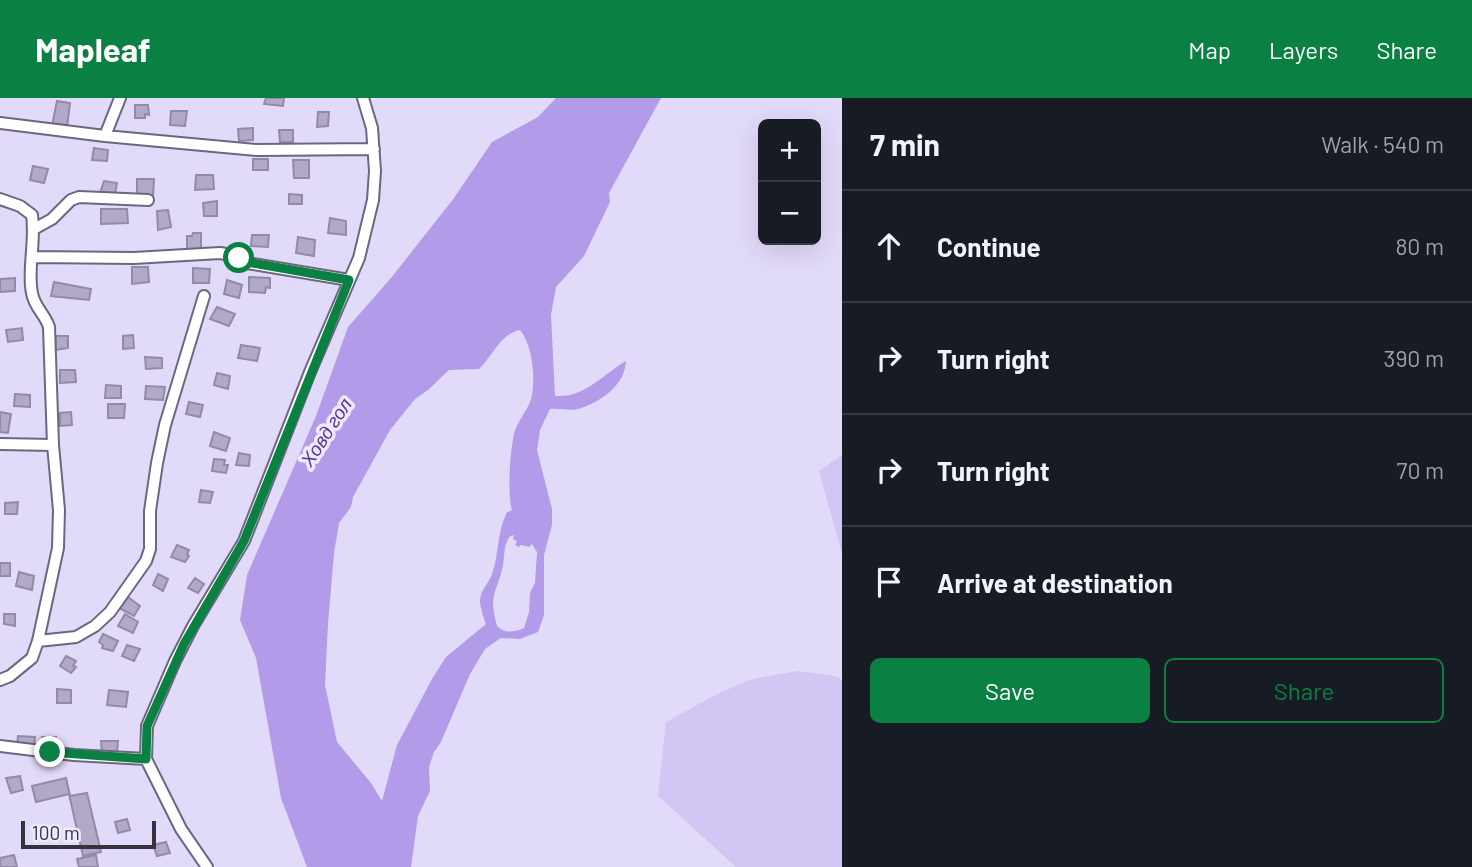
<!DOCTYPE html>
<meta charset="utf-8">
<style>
:root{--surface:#171b24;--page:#20242c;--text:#f1f3f6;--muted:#9ea1a6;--line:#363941;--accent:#0b8043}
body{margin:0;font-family:Barlow,sans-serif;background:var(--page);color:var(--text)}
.controls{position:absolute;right:21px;top:21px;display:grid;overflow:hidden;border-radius:10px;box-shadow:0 7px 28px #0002}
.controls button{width:63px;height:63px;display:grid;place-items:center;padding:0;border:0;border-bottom:2px solid var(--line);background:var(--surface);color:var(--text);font:35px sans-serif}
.scale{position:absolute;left:21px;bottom:18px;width:135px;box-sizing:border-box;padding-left:7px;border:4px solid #35323e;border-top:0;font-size:19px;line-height:24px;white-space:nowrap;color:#35323e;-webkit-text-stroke:5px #eee9fc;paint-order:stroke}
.stop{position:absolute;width:21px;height:21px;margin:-16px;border:5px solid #0b8043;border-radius:50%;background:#fff}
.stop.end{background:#0b8043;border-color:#fff;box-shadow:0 2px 7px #0008}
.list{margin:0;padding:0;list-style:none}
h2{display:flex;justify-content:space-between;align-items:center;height:91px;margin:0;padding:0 28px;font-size:30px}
h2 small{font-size:23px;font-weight:400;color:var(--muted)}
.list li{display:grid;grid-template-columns:46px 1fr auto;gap:21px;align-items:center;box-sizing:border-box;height:112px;padding:0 28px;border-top:2px solid var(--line)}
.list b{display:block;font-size:26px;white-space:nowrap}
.list em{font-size:23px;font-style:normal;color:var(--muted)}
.actions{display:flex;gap:14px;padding:21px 28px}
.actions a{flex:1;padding:16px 0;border:2px solid var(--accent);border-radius:10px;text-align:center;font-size:24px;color:var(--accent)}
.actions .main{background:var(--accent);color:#fff}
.icon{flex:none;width:38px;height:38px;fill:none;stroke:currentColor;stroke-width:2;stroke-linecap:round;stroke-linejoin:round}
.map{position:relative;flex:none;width:842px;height:769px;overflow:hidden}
header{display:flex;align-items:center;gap:42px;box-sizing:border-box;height:98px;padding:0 35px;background:var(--accent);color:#fff}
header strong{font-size:33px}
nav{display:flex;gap:38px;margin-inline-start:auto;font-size:24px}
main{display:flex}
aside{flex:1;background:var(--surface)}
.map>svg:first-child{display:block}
</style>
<header>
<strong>Mapleaf</strong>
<nav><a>Map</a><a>Layers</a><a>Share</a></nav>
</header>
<main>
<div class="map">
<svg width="842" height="769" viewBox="0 0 842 769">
<rect width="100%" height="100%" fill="#e2daf9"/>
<path fill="#d2c6f5" d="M842 357V456L819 373Z
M798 573 836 578 842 582V769H736L658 698 666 624 717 596 752 581Z"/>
<path fill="#b29ce9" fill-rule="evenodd" d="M556 0H661L609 95 610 104 584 158 556 189 551 217 555 298C585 300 602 277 626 263 625 288 599 305 578 311 569 313 559 310 550 311L540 332 537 352 552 411V427L544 457V517L538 534 520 541 501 540 485 551 470 576 441 644 434 654 429 669 430 693 418 718 411 769H307L281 700 256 560 240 522 247 477 316 318 348 229 391 180 454 100 492 44 538 19ZM520 232C533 248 536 282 531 301 527 314 517 323 514 336 510 354 507 396 512 412 506 415 507 413 505 419 496 438 499 468 488 484 484 491 480 495 480 504 481 511 483 519 486 526L446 559 432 581 397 647 382 703 371 685 337 644 325 587 328 526 334 455 339 425 351 409 353 399 390 332 415 301 428 292 449 272 479 271C492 259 501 235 520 232ZM514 437 513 441 517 443 515 447 519 449 521 447 529 449 532 446 537 454 535 485 530 495 529 514 524 530C516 534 505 536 497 528 488 495 497 496 503 467 505 455 503 451 509 439Z"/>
<path fill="#b1a9c7" stroke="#928aa7" stroke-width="2" d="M266 0H284L283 8 264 6Z
M57 3 70 5 67 29 52 28Z
M135 7H148L149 17 145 16V20H135Z
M171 13H187L185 28 170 27Z
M318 14H329L328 28 317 29Z
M253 30V42L239 43 238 31Z
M279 32H293V44H280Z
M94 50 108 52 107 63 92 62Z
M253 61H268V72H253Z
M293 62H309V80H294Z
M33 68 48 71 44 85 30 82Z
M196 77H213L214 91 195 92Z
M137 81H154L153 99 137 98Z
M104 83 117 85 115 97 100 95Z
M289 96 302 97V106H289Z
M217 103V118H204L203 105Z
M101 111H127L128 125 101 126Z
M168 112 171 129 158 132 157 113Z
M330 120 346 123V137L328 135Z
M193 135H201V152L187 153V138H192Z
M252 137H269L268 149 251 148Z
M298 139 315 142 314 158 296 155Z
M132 169H148L149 184 132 186Z
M193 170 210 171 209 185H193Z
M249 179 270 180V190L266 189 265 195 249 194Z
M15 180V193L0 194V181Z
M227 182 242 187 239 200 224 196Z
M54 184 91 191 89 202 51 198Z
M217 209 235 216 229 228 210 221Z
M22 230 23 242 8 244 6 232Z
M133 237 134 250 123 251V238Z
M56 238H68V250L55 252Z
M241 247 260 250 257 263 238 260Z
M145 259 162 260V270L146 271Z
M60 272H75L76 284 60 285Z
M217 275 230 278 228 291 214 287Z
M106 287 121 288V300H105Z
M146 288 165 289 163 302 145 301Z
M15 296 30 297V309L14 308Z
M189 304 203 307 200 319 186 316Z
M108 306H125L124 320H108Z
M0 314 11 316 8 335 0 334Z
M71 314 72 327 60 328V315Z
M214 334 230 340 226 353 210 348Z
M239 355 250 357 249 368 236 367Z
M214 361 225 362 224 367H228L226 375 212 373Z
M201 392 213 394 210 405 199 404Z
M18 404 17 416H5V405Z
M177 447 189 452 187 456 189 458 185 464 171 459Z
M0 465H10V478H0Z
M19 474 34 478 32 492 16 488Z
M158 476 168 481 163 493 153 487Z
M195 480 204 486 198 495 188 490Z
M128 499 140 508 134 518 119 510Z
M4 516H15V528L4 526Z
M125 516 138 524 133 535 118 528Z
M103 536 118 543 113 553 102 550 103 547 99 544Z
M127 547 140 551 134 563 122 558Z
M66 558 76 563 73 568 76 569 71 575 60 568Z
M57 591 71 592V605H57Z
M109 592 128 594 126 609 107 607Z
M18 638 35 639 34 648 17 647Z
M42 639H56L57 652 43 651Z
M101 643H118L117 654 102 655Z
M20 678 23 692 11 695 6 680Z
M66 680 70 698 87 695 101 754 83 758 69 696 36 704 32 688Z
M127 721 130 732 118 735 115 724Z
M166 744 170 755 157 758 153 747Z
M14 757 17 769H0V760Z
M96 757 98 769H79L77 761Z"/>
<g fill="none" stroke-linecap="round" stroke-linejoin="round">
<defs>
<path id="minor" d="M0 25 105 38 257 52 374 51
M105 38 120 0
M0 101 20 108 32 117C36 144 27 172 32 195 34 209 45 216 49 229L53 347 59 412 58 450 38 543 32 560 10 578 0 582
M34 131 52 121 71 102 79 99 148 102
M33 159 134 160 220 155 231 157 247 165 349 182
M0 346 53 347
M38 543 76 539 95 528 110 514 146 463 150 451V413L157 365 165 327 204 198
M0 648 74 657 146 661 181 731 207 769
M146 661 147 628 175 563 193 528 244 443 310 274 359 160 373 102 375 73 372 30 363 0"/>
</defs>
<use href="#minor" stroke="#6d6681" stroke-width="14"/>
<use href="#minor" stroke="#fff" stroke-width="10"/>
</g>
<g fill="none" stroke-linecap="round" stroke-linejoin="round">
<path stroke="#0b8043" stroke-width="9" d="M50 654 146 661 147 628 184 546 244 443 349 182 247 164 239 160"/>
</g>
<g text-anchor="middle" stroke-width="7" stroke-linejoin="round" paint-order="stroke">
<g font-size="19" font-style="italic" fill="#583791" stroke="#eee9fc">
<text transform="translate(326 334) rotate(-57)" y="7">Ховд гол</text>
</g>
</g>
</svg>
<div class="controls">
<button>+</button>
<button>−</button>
</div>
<div class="scale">100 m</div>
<div class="stop" style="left:239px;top:160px"></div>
<div class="stop end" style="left:50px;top:654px"></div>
</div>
<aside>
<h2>7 min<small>Walk · 540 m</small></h2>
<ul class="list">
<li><svg class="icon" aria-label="ahead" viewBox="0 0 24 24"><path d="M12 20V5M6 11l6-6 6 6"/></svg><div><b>Continue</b></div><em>80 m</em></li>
<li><svg class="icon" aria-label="right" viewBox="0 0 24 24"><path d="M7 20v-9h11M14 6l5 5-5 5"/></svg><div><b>Turn right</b></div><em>390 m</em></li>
<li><svg class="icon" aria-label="right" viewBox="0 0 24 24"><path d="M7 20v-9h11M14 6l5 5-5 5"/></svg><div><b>Turn right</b></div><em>70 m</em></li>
<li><svg class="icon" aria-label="arrive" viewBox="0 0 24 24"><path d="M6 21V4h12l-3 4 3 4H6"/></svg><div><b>Arrive at destination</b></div></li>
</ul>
<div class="actions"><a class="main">Save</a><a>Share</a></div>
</aside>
</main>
